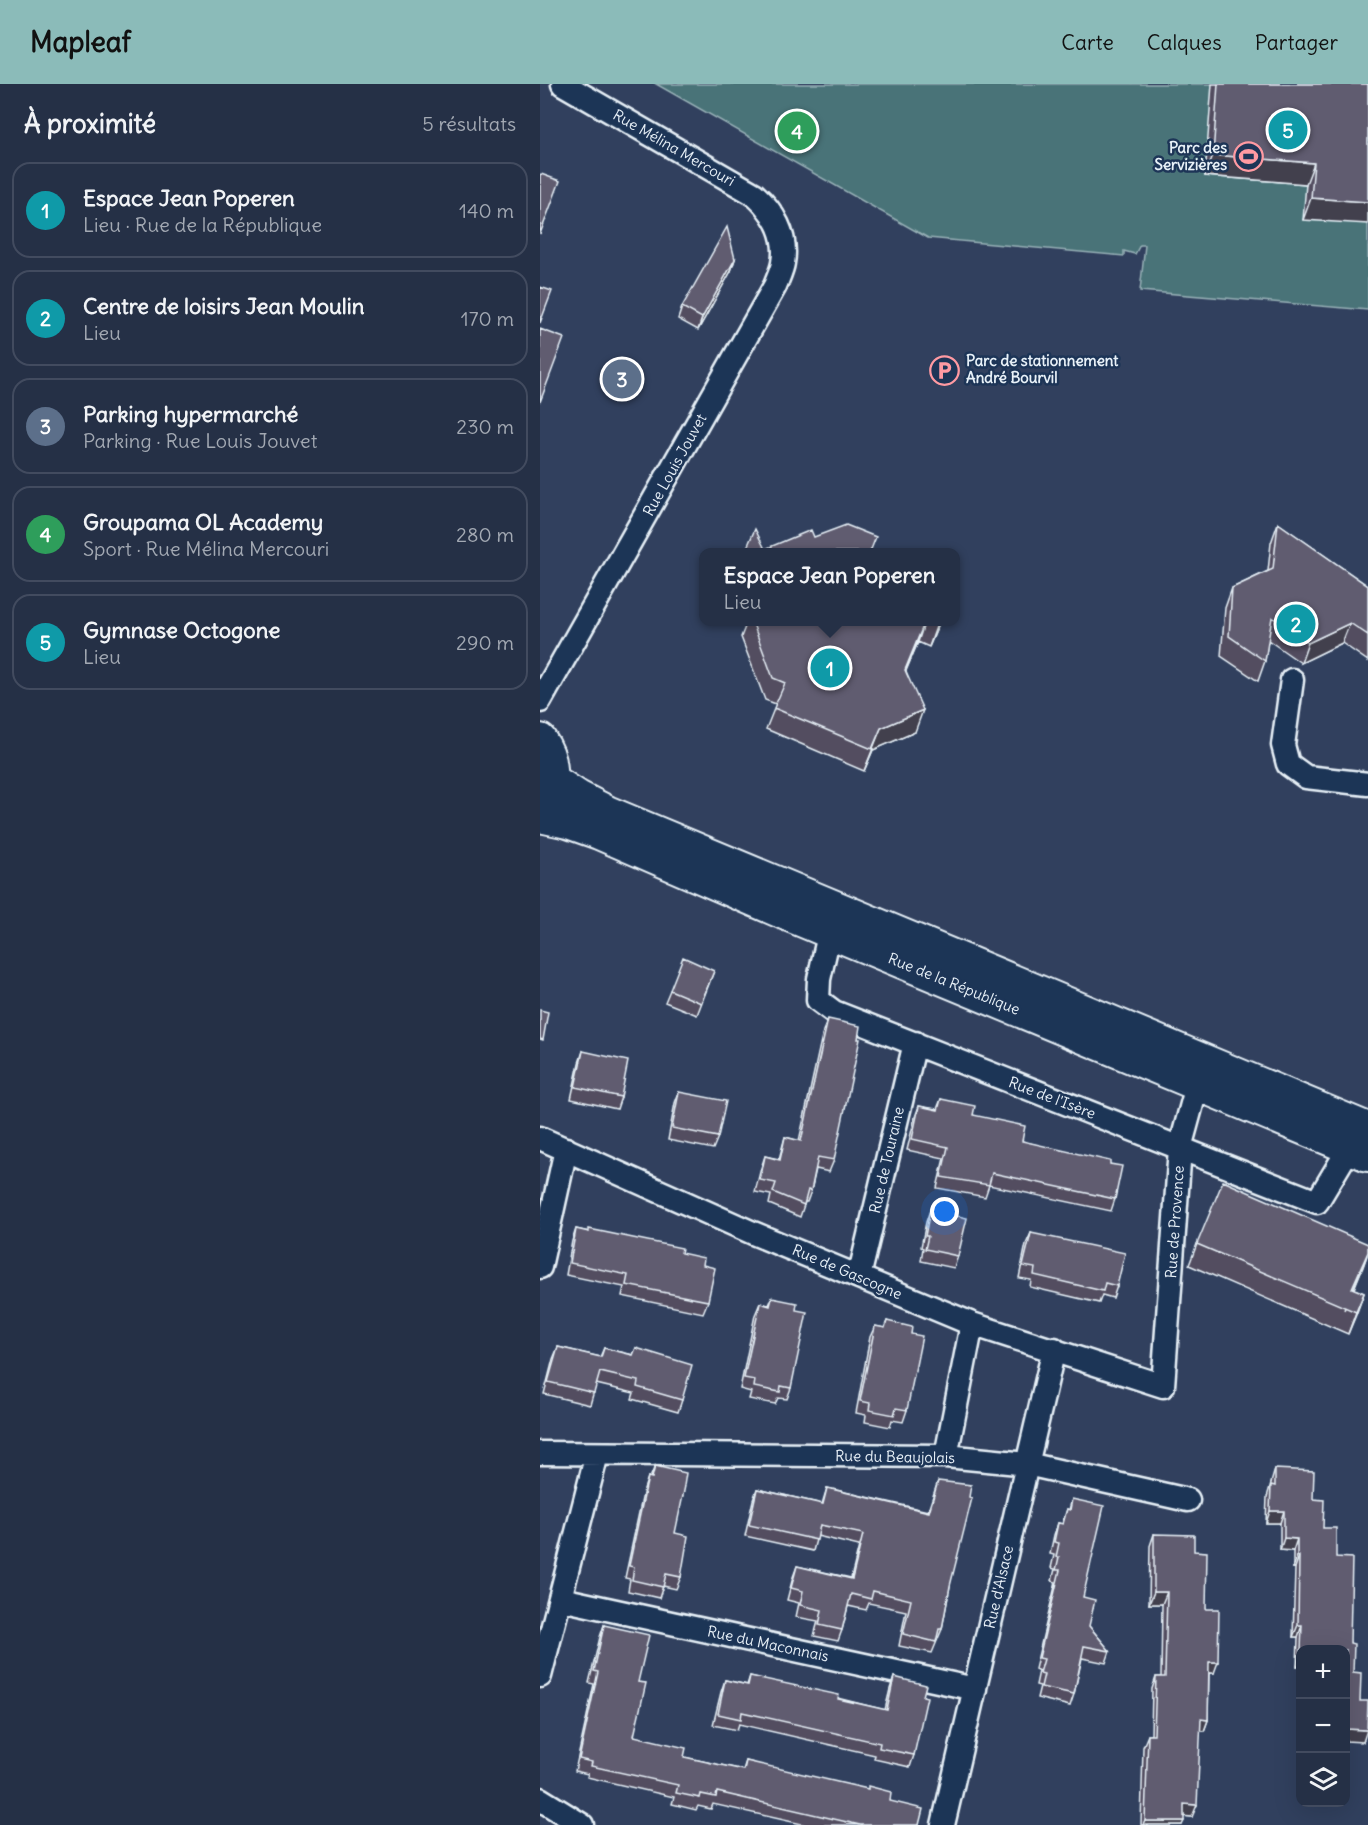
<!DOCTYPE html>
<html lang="fr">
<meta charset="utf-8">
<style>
:root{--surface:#253046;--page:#2d384d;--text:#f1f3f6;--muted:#a3a9b3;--line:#424b5f;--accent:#8bbbb9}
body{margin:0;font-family:Delius,sans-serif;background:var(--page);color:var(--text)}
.controls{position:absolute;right:18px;bottom:18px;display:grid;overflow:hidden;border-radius:12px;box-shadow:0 6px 24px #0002}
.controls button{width:54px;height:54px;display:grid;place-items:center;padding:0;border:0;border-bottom:2px solid var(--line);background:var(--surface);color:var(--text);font:30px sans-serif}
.you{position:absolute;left:405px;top:1128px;width:21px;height:21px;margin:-15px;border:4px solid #fff;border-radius:50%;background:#1a73e8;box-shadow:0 0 0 9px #1a73e833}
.badge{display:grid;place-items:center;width:39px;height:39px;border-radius:50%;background:var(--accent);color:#fff;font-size:20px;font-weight:700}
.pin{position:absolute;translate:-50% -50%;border:3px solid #fff;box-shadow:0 2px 6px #0006}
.popup{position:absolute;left:159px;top:464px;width:261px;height:78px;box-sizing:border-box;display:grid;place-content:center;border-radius:12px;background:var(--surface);filter:drop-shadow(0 2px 4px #0005);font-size:20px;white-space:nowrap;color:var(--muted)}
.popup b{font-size:22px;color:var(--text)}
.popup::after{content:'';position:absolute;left:50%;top:100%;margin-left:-12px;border:12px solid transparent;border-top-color:var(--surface)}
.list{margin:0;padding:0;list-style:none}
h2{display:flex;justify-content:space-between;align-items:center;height:78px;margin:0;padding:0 24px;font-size:26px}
h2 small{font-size:20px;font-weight:400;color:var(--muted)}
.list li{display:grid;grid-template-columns:39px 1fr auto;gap:18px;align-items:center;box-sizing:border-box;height:96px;margin:0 12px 12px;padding:0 12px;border:2px solid var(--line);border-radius:18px}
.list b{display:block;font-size:22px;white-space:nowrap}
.list p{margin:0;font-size:20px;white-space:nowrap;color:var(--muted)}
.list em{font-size:20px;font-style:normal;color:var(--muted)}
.icon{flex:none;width:33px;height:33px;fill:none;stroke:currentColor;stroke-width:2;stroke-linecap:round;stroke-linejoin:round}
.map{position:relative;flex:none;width:828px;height:1741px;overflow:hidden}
header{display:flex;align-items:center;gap:36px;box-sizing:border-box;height:84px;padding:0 30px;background:var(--accent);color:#111}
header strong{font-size:28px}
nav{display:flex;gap:33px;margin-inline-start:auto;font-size:21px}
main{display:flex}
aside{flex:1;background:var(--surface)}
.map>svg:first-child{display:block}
</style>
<header>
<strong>Mapleaf</strong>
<nav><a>Carte</a><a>Calques</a><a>Partager</a></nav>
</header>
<main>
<aside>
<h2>À proximité<small>5 résultats</small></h2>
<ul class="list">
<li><span class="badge" style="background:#0f9aa8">1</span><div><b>Espace Jean Poperen</b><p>Lieu · Rue de la République</p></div><em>140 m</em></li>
<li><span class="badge" style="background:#0f9aa8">2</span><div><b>Centre de loisirs Jean Moulin</b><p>Lieu</p></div><em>170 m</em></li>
<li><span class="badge" style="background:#5c6f8a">3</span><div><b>Parking hypermarché</b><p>Parking · Rue Louis Jouvet</p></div><em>230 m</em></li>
<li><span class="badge" style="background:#2e9e5b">4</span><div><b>Groupama OL Academy</b><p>Sport · Rue Mélina Mercouri</p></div><em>280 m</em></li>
<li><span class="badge" style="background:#0f9aa8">5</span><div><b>Gymnase Octogone</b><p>Lieu</p></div><em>290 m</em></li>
</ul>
</aside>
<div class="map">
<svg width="828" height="1741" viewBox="0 0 828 1741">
<rect width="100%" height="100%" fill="#31405e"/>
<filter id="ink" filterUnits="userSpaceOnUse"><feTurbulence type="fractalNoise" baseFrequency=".0167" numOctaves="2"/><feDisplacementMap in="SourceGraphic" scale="12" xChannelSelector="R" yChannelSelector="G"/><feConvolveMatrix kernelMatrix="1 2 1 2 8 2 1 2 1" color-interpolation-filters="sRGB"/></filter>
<g filter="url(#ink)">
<path fill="#4a7378" stroke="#99b2b8" stroke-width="1.5" d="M116 0H828V226L600 207 605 161H600L595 170 584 167V172L388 154Z"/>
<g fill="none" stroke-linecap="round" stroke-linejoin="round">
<defs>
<path id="street" d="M752 596 743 661 748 680 766 693 828 700
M0 617 235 202C238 194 242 186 243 179 248 151 233 127 214 110L23 0
M293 833 279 895 278 916 294 928 777 1118 810 1063
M0 1054 213 1149 432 1240 623 1302 640 1064 661 987
M0 1183 26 1065
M319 1193 375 959
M0 1369 406 1372 487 1380 648 1416
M406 1372 432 1240
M21 1515 435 1605
M0 1592 57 1370
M0 1715 42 1741
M403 1741 514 1265"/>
<path id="secondary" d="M0 656C14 675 13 694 7 716
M12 696 38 713 67 728 828 1045
M0 732 28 738 59 749 244 829 828 1071"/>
</defs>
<use href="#street" stroke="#e8f1f8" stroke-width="27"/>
<use href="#secondary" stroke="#e8f1f8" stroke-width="36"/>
<use href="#street" stroke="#1d3557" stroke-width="22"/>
<use href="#secondary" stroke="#1d3557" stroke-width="32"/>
</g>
<path fill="#534e60" stroke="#e8f1f8" stroke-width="1.5" d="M672 0H828L763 136 766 100 665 92Z
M195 175 191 187 158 246 138 235 142 223Z
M738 439 828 502V577L802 559 761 579 728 556 725 577 718 597 681 572 685 524 692 504 728 487 731 459Z
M191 537H400L389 563 378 558 366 587 375 648 333 666 324 687 226 645 236 620 225 616 201 553 205 543Z
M174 887 157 931 125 918 130 906Z
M288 935 294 1076 289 1088 276 1085 271 1107 267 1118H265L260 1133 229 1120 231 1111 215 1108 221 1084 225 1072 239 1075 245 1053 259 1057 283 947Z
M43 967 81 1013 77 1025 31 1015 39 979Z
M139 1008 178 1053 173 1065 128 1056 135 1019Z
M401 1015 433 1031 482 1057 570 1080 575 1115 571 1127 449 1101 445 1113 397 1104 404 1074 367 1066 375 1033 379 1022 397 1025Z
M390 1126 418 1172 414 1184 381 1177 383 1164 381 1163 386 1138Z
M36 1145 141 1169 163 1181 168 1217 163 1229 82 1212 84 1203 26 1191 32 1157Z
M491 1149 577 1202 573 1214 562 1211 559 1219 490 1203 491 1196 479 1194 486 1160Z
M657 1160H828V1169L814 1205 824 1209 808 1250 649 1181Z
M232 1214 251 1304 247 1315 238 1314 235 1320 209 1315 211 1308 200 1305 215 1231 220 1219 229 1221Z
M347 1237 371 1250 367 1326 363 1338 352 1336 350 1343 325 1338 326 1331 316 1329 330 1253 335 1242 344 1244Z
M18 1263 60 1273 64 1264 93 1271 96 1264 142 1316 138 1328 92 1315 94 1309 56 1300 50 1321 4 1310 13 1275Z
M115 1382 135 1449 141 1493 136 1505 123 1502 119 1514 88 1507 90 1495 85 1494 104 1405 108 1393 110 1394Z
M735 1385 773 1415 783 1444 796 1473 810 1559 813 1588 820 1617 823 1658 806 1566H760V1582H757L758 1553H753L755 1484H753V1467L740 1466V1439H726L727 1413Z
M398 1397 410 1502 402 1545 392 1569 359 1562 366 1527 329 1519 326 1526 308 1522 302 1546 298 1557 274 1552 278 1537 256 1533 259 1519 247 1516 253 1493 257 1482 311 1494 319 1462 277 1452 273 1467 205 1452 213 1416 217 1405 282 1420 287 1404 388 1427Z
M532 1415 543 1513 549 1542 570 1567 566 1579 542 1574 534 1610 530 1622 497 1614 500 1602 496 1601 499 1587 495 1585 516 1498 512 1497 515 1485 511 1484 514 1471 510 1470 514 1451 518 1439 522 1440 527 1425 529 1426Z
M614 1450 654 1467 666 1525 674 1589H669L668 1636 664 1647H660L652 1733 644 1732 642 1741H601L603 1663 608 1651H611L612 1605 616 1593H621L622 1520H609L610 1462Z
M64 1541 98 1598 94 1652 144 1673 203 1686 206 1677 350 1717 379 1741H266L173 1720 171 1725 158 1722 156 1726 132 1720 134 1713 47 1693 48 1690 35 1687 54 1600 49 1599 60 1553Z
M210 1592 345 1626 350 1605 354 1593 383 1612 374 1671 370 1683 334 1675 335 1671 199 1640 197 1646 173 1641 181 1608 185 1596 207 1601Z"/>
<path fill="#43404e" stroke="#e8f1f8" stroke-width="1.5" d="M673 71 774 79 766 100 665 92Z
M771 114 828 118V140L763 136Z
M195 175 191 187 158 246 162 234Z
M385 537 378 558 357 607 365 586Z
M398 537H400L389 563Z
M810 539 802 559 761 579 768 559Z
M383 626 375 648 333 666 324 687 341 644Z
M828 1168 823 1183 804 1226 812 1204Z
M824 1209 816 1231 808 1250 816 1228Z
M730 1427H744L740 1439H726Z
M744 1454 757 1455 753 1467 740 1466Z
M757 1472H759L755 1484H753Z
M614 1508H627L622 1520H609Z
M758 1541H762L758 1553H753Z
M760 1572V1582H757Z
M669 1578H678L674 1589H665Z
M661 1635 668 1636 664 1647H657Z
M806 1645 827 1646 823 1658 806 1657Z
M644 1720 657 1721 652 1733 640 1732Z
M605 1737H644L642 1741H603Z"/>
<path fill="#605b70" stroke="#e8f1f8" stroke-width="1.5" d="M678 0H828V118L771 114 774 79 673 71Z
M1 90 20 97 0 150V91Z
M187 143 195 175 162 234 142 223Z
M0 203 12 207 0 239Z
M0 245 24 254 0 318Z
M738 439 828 502V551L810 539 768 559 732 533 725 577 689 552 692 504 733 485Z
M306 441 336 453 330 468H332H205L215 445 225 465 271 446 274 453Z
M212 537H385L365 586 383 626 341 644 332 665 234 624 245 599 233 594Z
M387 537H398L397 542Z
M143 873 174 887 161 919 130 906Z
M0 926 8 928 3 956 0 955Z
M288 935 320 942 318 955H320L294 1076 278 1073 271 1107 268 1106 264 1121 233 1108 236 1099 220 1096 225 1072 240 1076 245 1053 261 1057Z
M43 967 88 977 81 1013 35 1003Z
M139 1008 186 1017 178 1053 132 1044Z
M401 1015 435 1022 433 1031 485 1042 482 1057 570 1077V1080L582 1082 575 1115 452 1089 449 1101 401 1093 408 1063 372 1055 379 1022 398 1026Z
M683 1097 828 1160V1168L812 1204 824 1209 816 1228 657 1160Z
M390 1126 427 1134 418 1172 385 1165 388 1152H385Z
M36 1145 49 1148V1145L142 1164 141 1169 164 1174 163 1181 175 1184 168 1217 86 1201 88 1191 30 1179Z
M491 1149 585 1169 577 1202 565 1199 563 1207 494 1191 495 1184 483 1182Z
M232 1214 257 1219 256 1226 267 1228 251 1304 241 1302 240 1308 214 1303 215 1296 204 1294 220 1219 230 1222Z
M347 1237 372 1243 371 1250 382 1252 367 1326 356 1324 354 1331 329 1326 330 1319 320 1317 335 1242 345 1244Z
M18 1263 61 1273 64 1264 93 1271 96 1264 152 1281 142 1316 97 1303 98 1297 60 1288 54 1309 8 1298Z
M115 1382 146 1389 144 1402H145L135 1449 148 1452 141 1493 126 1490 123 1503 92 1496 94 1483 89 1482 108 1393 112 1394Z
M735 1385 774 1387 773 1415 784 1416 783 1444H796V1473L812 1474 810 1559 814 1560 813 1588 821 1589 820 1617H828L827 1646 806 1645V1566H761L762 1541H758L759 1472H757V1455L744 1454V1427H730L731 1401 735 1402Z
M398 1397 431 1401 429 1413 432 1414 410 1502 402 1545H399L396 1558 363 1550 371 1516 333 1507 331 1515 311 1510 302 1546 279 1541 282 1526 260 1521 263 1507 251 1504 257 1482 312 1495 323 1450 280 1441 277 1456 209 1441 217 1405 283 1420 287 1404 389 1428Z
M532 1415 564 1422 543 1513 555 1516 549 1542 570 1567 544 1562 534 1610 501 1603 504 1590 500 1589 504 1575 499 1574 520 1486H516L519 1473H516L519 1459 514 1458 518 1439 523 1440 527 1425 530 1426Z
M614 1450 654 1451V1467L667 1468 666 1525H679L678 1578H669L668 1636 661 1635 657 1721 644 1720V1737H605L608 1651H614L616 1593H625L627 1508H614Z
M64 1541 109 1551 98 1598 106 1599 94 1652 146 1664 144 1673 204 1686 206 1677 328 1705V1702L351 1708 350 1717 383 1725 379 1741H320L177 1708 176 1713 161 1710 160 1714 136 1709 138 1701 51 1682 52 1678 39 1675 58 1588 54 1587Z
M210 1592 299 1611 298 1615 347 1626 354 1593 386 1601 383 1612 387 1613 374 1671 339 1664 340 1659 202 1628 201 1635 178 1630 185 1596 208 1601Z"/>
</g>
<defs>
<symbol id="stadium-ring" viewBox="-11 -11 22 22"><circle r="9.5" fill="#1d3557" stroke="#ff9aa2" stroke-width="1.5"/><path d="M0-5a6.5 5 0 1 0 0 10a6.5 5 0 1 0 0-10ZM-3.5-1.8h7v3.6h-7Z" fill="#ff9aa2"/></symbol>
<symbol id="parking-ring" viewBox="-11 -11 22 22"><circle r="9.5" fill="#1d3557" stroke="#ff9aa2" stroke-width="1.5"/><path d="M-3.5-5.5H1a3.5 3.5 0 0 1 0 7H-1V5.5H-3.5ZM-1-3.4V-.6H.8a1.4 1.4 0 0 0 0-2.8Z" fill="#ff9aa2"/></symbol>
</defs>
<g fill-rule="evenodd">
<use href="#stadium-ring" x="692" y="56" width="33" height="33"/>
<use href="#parking-ring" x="388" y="270" width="33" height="33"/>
</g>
<g text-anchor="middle" stroke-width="5" stroke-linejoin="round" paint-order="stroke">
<g font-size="15" fill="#e8f1f8" stroke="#1d3557">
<text transform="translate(134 64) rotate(30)" y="5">Rue Mélina Mercouri</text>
<text transform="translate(135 381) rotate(-61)" y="5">Rue Louis Jouvet</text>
<text transform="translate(414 900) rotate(22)" y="5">Rue de la République</text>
<text transform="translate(512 1014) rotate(21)" y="5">Rue de l'Isère</text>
<text transform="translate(347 1076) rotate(-77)" y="5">Rue de Touraine</text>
<text transform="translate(635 1138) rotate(-86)" y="5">Rue de Provence</text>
<text transform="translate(307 1188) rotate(23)" y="5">Rue de Gascogne</text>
<text transform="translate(355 1373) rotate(1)" y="5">Rue du Beaujolais</text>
<text transform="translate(459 1503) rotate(-77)" y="5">Rue d'Alsace</text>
<text transform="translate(228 1560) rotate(12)" y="5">Rue du Maconnais</text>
</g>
<g font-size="15" font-weight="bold" fill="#e8f1f8" stroke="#1d3557" text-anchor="end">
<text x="687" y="69">Parc des<tspan x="687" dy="17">Servizières</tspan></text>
<text x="426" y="282" text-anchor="start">Parc de stationnement<tspan x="426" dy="17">André Bourvil</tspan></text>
</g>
</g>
</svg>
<div class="controls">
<button>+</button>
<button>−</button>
<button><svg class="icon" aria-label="layers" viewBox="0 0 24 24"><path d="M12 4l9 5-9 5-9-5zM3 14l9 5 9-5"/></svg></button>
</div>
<div class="you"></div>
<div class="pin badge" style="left:290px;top:584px;background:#0f9aa8">1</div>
<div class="popup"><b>Espace Jean Poperen</b>Lieu</div>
<div class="pin badge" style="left:756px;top:540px;background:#0f9aa8">2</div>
<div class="pin badge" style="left:82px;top:295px;background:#5c6f8a">3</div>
<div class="pin badge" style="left:257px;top:47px;background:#2e9e5b">4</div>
<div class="pin badge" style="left:748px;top:46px;background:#0f9aa8">5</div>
</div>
</main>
